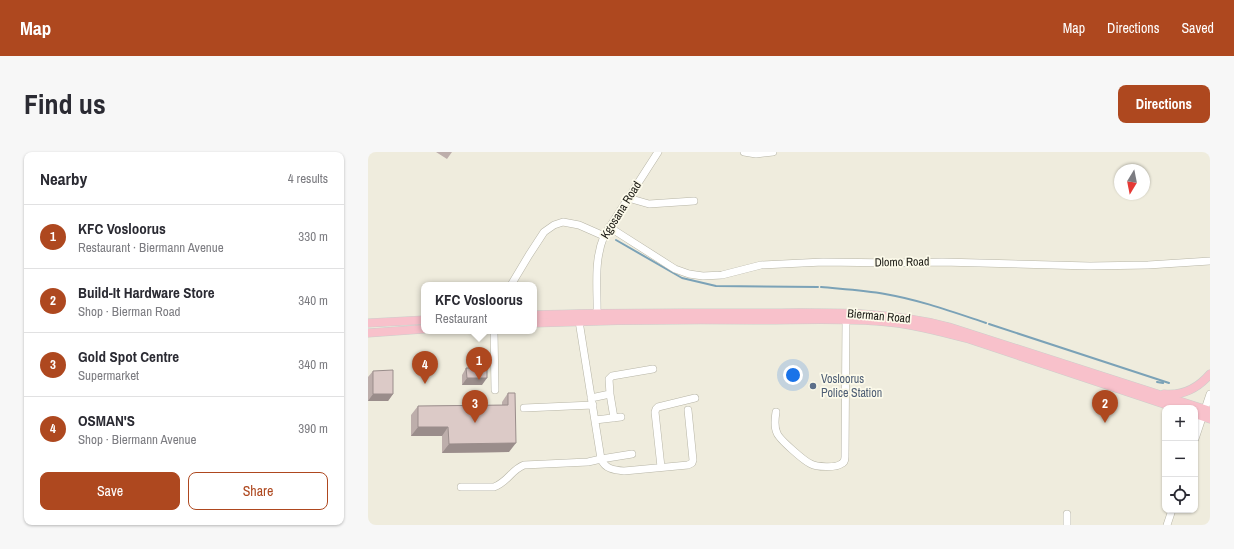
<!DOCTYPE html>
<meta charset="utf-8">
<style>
:root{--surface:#fff;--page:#f7f7f7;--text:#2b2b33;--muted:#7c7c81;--line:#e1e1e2;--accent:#ae481f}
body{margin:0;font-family:"Archivo Narrow",sans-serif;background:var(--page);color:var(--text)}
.controls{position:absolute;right:12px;bottom:12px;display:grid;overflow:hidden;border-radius:8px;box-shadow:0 1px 3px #0004}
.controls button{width:36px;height:36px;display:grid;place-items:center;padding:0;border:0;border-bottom:1px solid var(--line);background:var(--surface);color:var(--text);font:20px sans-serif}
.compass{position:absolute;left:746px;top:12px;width:36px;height:36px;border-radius:50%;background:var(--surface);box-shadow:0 1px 3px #0004;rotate:190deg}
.you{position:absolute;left:425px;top:223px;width:14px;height:14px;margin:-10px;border:3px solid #fff;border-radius:50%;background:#1a73e8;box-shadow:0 0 0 6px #1a73e833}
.badge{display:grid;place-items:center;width:26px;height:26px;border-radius:50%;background:var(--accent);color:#fff;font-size:13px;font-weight:700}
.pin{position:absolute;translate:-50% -33px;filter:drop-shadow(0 1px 2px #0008)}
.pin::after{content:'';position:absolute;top:21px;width:14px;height:12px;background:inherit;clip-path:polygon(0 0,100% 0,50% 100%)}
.popup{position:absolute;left:53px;top:130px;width:116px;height:52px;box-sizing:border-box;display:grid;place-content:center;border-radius:8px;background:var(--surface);filter:drop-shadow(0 1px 3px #0005);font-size:13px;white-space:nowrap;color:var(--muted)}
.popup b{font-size:15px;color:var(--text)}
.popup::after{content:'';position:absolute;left:50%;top:100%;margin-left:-8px;border:8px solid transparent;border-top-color:var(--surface)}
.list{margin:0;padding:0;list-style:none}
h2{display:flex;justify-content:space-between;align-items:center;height:52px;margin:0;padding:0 16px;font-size:17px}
h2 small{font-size:13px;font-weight:400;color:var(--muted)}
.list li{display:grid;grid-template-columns:26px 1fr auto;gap:12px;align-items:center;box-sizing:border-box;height:64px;padding:0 16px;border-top:1px solid var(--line)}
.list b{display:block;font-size:15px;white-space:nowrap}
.list p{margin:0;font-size:13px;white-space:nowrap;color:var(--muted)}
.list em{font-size:13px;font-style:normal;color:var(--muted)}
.actions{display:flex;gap:8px;padding:12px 16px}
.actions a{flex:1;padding:9px 0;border:1px solid var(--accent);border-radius:8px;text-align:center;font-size:14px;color:var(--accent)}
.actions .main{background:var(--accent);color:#fff}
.icon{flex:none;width:22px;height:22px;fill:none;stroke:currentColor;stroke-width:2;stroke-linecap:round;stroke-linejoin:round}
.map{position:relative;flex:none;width:842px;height:373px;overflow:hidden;border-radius:8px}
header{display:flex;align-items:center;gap:24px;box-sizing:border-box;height:56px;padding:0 20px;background:var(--accent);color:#fff}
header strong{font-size:19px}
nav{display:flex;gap:22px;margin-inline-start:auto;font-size:14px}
.intro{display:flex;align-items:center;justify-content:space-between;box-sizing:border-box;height:96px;padding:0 24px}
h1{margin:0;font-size:28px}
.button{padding:10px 18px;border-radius:8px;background:var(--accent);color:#fff;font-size:14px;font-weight:700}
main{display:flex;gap:24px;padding:0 24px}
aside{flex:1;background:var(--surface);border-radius:8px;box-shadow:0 1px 3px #0004}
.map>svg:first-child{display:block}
</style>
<header>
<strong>Map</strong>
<nav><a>Map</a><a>Directions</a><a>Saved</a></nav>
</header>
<div class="intro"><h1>Find us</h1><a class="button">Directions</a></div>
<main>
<aside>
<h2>Nearby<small>4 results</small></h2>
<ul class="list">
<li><span class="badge">1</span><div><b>KFC Vosloorus</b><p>Restaurant · Biermann Avenue</p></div><em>330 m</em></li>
<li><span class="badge">2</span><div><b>Build-It Hardware Store</b><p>Shop · Bierman Road</p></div><em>340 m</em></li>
<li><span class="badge">3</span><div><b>Gold Spot Centre</b><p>Supermarket</p></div><em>340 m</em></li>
<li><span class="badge">4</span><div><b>OSMAN'S</b><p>Shop · Biermann Avenue</p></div><em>390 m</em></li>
</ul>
<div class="actions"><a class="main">Save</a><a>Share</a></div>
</aside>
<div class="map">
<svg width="842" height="373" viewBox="0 0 842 373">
<rect width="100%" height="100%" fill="#efecdd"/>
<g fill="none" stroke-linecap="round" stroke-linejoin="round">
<path stroke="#7ba2b7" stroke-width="2" d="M248 88 314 126 348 134 450 135
M453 135C474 137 496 138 517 142 552 148 585 160 618 171
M621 172 801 231
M789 230 795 231"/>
<defs>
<path id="minor" d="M376 0 388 2 405 0
M260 46 281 52 326 49
M241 75 307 117 321 122 335 124 354 123 393 113 455 110 527 111 574 110 722 114 780 113 842 109
M143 133 161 103 176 80 186 73 195 70 211 73 236 84
M229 167C230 139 225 110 236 84L290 0
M126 179 127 238
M242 242 241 227 244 224 285 217
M223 246 242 242 246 266
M156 256 225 253
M408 260C407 266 406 275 409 281 411 287 436 309 443 312 448 315 468 316 473 312 476 311 477 308 477 305L478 168
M227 268 253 265
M827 287 842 242
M264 302 233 307C237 317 246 318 256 319L320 313 324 311 325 308 320 258
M293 315 287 260 288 257 290 255 327 246
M93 335H126C140 330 143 318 156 313L220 310 233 307 211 169
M699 373V362
M799 373 804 358"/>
<path id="major" d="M166 163C240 160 314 161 388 161 452 161 517 158 581 175L842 259
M0 171 56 168
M166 171C240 168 314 167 388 168 428 168 469 166 509 169 540 171 571 179 601 187L808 256
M0 181 56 177
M796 242C816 244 830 236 842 222
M827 262 842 267"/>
</defs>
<use href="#minor" stroke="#b7b5a6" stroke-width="8"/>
<use href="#major" stroke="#cdcdcb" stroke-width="9"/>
<use href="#minor" stroke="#fff" stroke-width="7"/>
<use href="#major" stroke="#f8c1cb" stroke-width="8"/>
</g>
<path fill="#bdaeab" d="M68 0H84L79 7Z
M98 216 114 233H94V223Z
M5 219 25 242 20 249H0V225Z
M140 241 141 300 74 301V284H43V263L50 254 134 253V250Z"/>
<path fill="#9a8d8b" d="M99 226H119L114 233H94Z
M5 242H25L20 249H0Z
M50 275H80L74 284H43Z
M148 291 141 300 74 301 81 292Z"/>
<path fill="#dccac7" stroke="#9a8d8b" d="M98 216H119V226H99Z
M25 218V242H5V219Z
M140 241H147L148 291 81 292 80 275H50V254L140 253Z"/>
<circle fill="#5c6f8a" stroke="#fcfaea" stroke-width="1.5" cx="445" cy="234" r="4"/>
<g text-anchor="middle" stroke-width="3.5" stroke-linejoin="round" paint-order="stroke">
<g font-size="12" fill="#1b1a14" stroke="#fcfaea">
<text transform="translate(253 58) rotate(-58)" y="4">Kgosana Road</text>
<text transform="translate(534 110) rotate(-1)" y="4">Dlomo Road</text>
<text transform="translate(511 164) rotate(5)" y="4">Bierman Road</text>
</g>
<g font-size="12" fill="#4e5e75" stroke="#fcfaea" text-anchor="start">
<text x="453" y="231">Vosloorus<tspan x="453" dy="14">Police Station</tspan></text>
</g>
</g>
</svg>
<div class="controls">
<button>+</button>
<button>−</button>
<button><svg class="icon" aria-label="locate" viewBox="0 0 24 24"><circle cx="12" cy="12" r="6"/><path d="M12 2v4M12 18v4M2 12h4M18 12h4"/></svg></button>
</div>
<svg class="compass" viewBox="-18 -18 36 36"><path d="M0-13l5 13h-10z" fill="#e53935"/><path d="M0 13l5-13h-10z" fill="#7c7c81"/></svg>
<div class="you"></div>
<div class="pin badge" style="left:111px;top:228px">1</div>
<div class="popup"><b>KFC Vosloorus</b>Restaurant</div>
<div class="pin badge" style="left:737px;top:271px">2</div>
<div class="pin badge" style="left:107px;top:271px">3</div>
<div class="pin badge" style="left:57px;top:232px">4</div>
</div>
</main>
